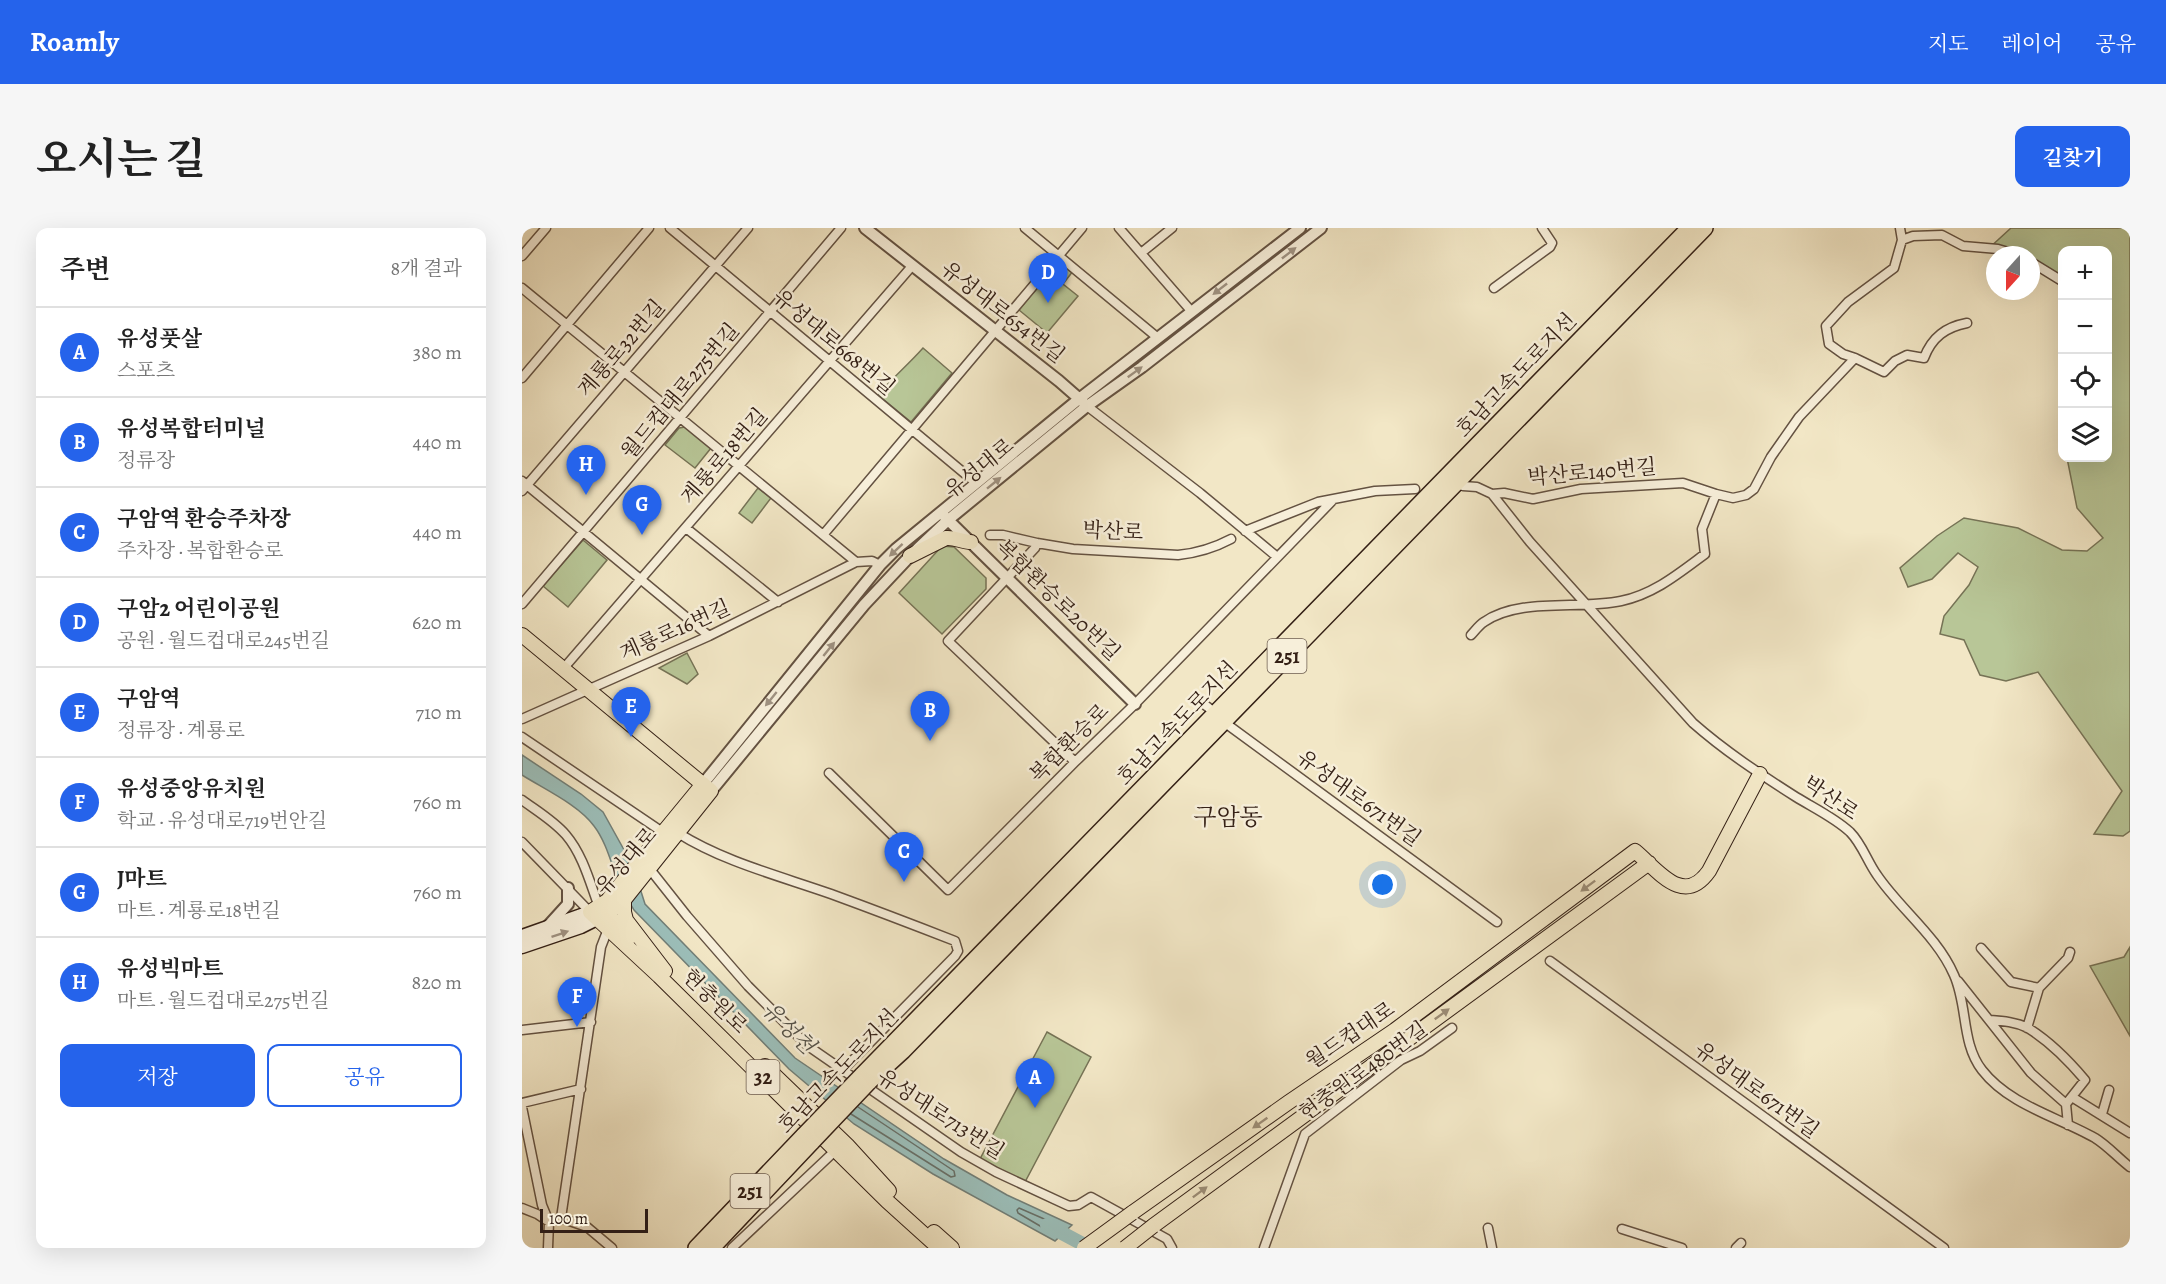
<!DOCTYPE html>
<html lang="ko">
<meta charset="utf-8">
<style>
:root{--surface:#fff;--page:#f6f6f6;--text:#222;--muted:#767676;--line:#e0e0e0;--accent:#2563eb}
body{margin:0;font-family:Alegreya,"Noto Serif KR",serif;background:var(--page);color:var(--text)}
.controls{position:absolute;right:18px;top:18px;display:grid;overflow:hidden;border-radius:12px;box-shadow:0 6px 24px #0002}
.controls button{width:54px;height:54px;display:grid;place-items:center;padding:0;border:0;border-bottom:2px solid var(--line);background:var(--surface);color:var(--text);font:30px sans-serif}
.compass{position:absolute;left:1464px;top:18px;width:54px;height:54px;border-radius:50%;background:var(--surface);box-shadow:0 6px 24px #0002;rotate:201deg}
.scale{position:absolute;left:18px;bottom:15px;width:108px;box-sizing:border-box;padding-left:6px;border:3px solid #342016;border-top:0;font-size:16px;line-height:21px;white-space:nowrap;color:#342016;-webkit-text-stroke:4px #f7efda;paint-order:stroke}
.you{position:absolute;left:861px;top:657px;width:21px;height:21px;margin:-15px;border:4px solid #fff;border-radius:50%;background:#1a73e8;box-shadow:0 0 0 9px #1a73e833}
.badge{display:grid;place-items:center;width:39px;height:39px;border-radius:50%;background:var(--accent);color:#fff;font-size:20px;font-weight:700}
.pin{position:absolute;translate:-50% -50px;filter:drop-shadow(0 2px 3px #0008)}
.pin::after{content:'';position:absolute;top:32px;width:21px;height:18px;background:inherit;clip-path:polygon(0 0,100% 0,50% 100%)}
.list{margin:0;padding:0;list-style:none}
h2{display:flex;justify-content:space-between;align-items:center;height:78px;margin:0;padding:0 24px;font-size:26px}
h2 small{font-size:20px;font-weight:400;color:var(--muted)}
.list li{display:grid;grid-template-columns:39px 1fr auto;gap:18px;align-items:center;box-sizing:border-box;height:90px;padding:0 24px;border-top:2px solid var(--line)}
.list b{display:block;font-size:22px;white-space:nowrap}
.list p{margin:0;font-size:20px;white-space:nowrap;color:var(--muted)}
.list em{font-size:20px;font-style:normal;color:var(--muted)}
.actions{display:flex;gap:12px;padding:18px 24px}
.actions a{flex:1;padding:14px 0;border:2px solid var(--accent);border-radius:12px;text-align:center;font-size:21px;color:var(--accent)}
.actions .main{background:var(--accent);color:#fff}
.icon{flex:none;width:33px;height:33px;fill:none;stroke:currentColor;stroke-width:2;stroke-linecap:round;stroke-linejoin:round}
.map{position:relative;flex:none;width:1608px;height:1020px;overflow:hidden;border-radius:12px}
header{display:flex;align-items:center;gap:36px;box-sizing:border-box;height:84px;padding:0 30px;background:var(--accent);color:#fff}
header strong{font-size:28px}
nav{display:flex;gap:33px;margin-inline-start:auto;font-size:21px}
.intro{display:flex;align-items:center;justify-content:space-between;box-sizing:border-box;height:144px;padding:0 36px}
h1{margin:0;font-size:42px}
.button{padding:15px 27px;border-radius:12px;background:var(--accent);color:#fff;font-size:21px;font-weight:700}
main{display:flex;gap:36px;padding:0 36px}
aside{flex:1;background:var(--surface);border-radius:12px;box-shadow:0 6px 24px #0002}
.map>svg:first-child{display:block}
</style>
<header>
<strong>Roamly</strong>
<nav><a>지도</a><a>레이어</a><a>공유</a></nav>
</header>
<div class="intro"><h1>오시는 길</h1><a class="button">길찾기</a></div>
<main>
<aside>
<h2>주변<small>8개 결과</small></h2>
<ul class="list">
<li><span class="badge">A</span><div><b>유성풋살</b><p>스포츠</p></div><em>380 m</em></li>
<li><span class="badge">B</span><div><b>유성복합터미널</b><p>정류장</p></div><em>440 m</em></li>
<li><span class="badge">C</span><div><b>구암역 환승주차장</b><p>주차장 · 복합환승로</p></div><em>440 m</em></li>
<li><span class="badge">D</span><div><b>구암2 어린이공원</b><p>공원 · 월드컵대로245번길</p></div><em>620 m</em></li>
<li><span class="badge">E</span><div><b>구암역</b><p>정류장 · 계룡로</p></div><em>710 m</em></li>
<li><span class="badge">F</span><div><b>유성중앙유치원</b><p>학교 · 유성대로719번안길</p></div><em>760 m</em></li>
<li><span class="badge">G</span><div><b>J마트</b><p>마트 · 계룡로18번길</p></div><em>760 m</em></li>
<li><span class="badge">H</span><div><b>유성빅마트</b><p>마트 · 월드컵대로275번길</p></div><em>820 m</em></li>
</ul>
<div class="actions"><a class="main">저장</a><a>공유</a></div>
</aside>
<div class="map">
<svg width="1608" height="1020" viewBox="0 0 1608 1020">
<rect width="100%" height="100%" fill="#f2e7c6"/>
<filter id="stains"><feTurbulence type="fractalNoise" baseFrequency=".00333" numOctaves="4"/><feColorMatrix values="0 0 0 0 .2 0 0 0 0 .09 0 0 0 0 .02 0 0 0 .5 -.17"/></filter>
<radialGradient id="worn" r=".72"><stop offset=".6" stop-color="#630" stop-opacity="0"/><stop offset="1" stop-color="#630" stop-opacity=".3"/></radialGradient>
<path fill="#b8c697" stroke="#767356" stroke-width="1.5" d="M1489 0H1608V603L1601 608 1572 606 1600 563 1516 444 1484 453 1458 447 1442 412 1418 406 1422 388 1447 357 1456 339 1436 325 1410 351 1386 359 1378 340 1415 308 1442 290 1496 300 1540 322 1565 323 1581 310 1555 280 1545 230H1586V22H1540V48L1509 39V27H1478L1466 21Z
M538 32 551 43 541 56 556 68 525 105 497 82Z
M401 120 430 145 389 194 356 167C370 150 386 137 401 120Z
M163 199 189 220 173 240 143 217 157 200Z
M236 260 249 270 230 295 217 285Z
M61 312 85 332 46 379 21 358Z
M420 318 432 319 464 350V361L420 406 377 365Z
M165 425 176 446 165 456 137 440Z
M1608 719V808L1568 738 1602 729Z
M525 804 569 829 503 954 458 931Z"/>
<path fill="#9cbfba" stroke="#727f78" stroke-width="1.5" d="M0 527 59 566 81 584 111 638 123 676 273 830 422 931 485 967 550 997 533 1013 411 946 332 896 267 841 112 682C108 675 102 667 98 658 90 639 85 615 72 598 57 577 22 561 0 547Z"/>
<g fill="none" stroke-linecap="round" stroke-linejoin="round">
<path stroke="#687068" stroke-width="1.5" d="M329 886 429 949 433 948 432 943 336 879
M497 980 536 997 537 1001 530 1005 496 985 495 982Z"/>
<path stroke="#9cbfba" stroke-width="14" d="M525 997 568 1020"/>
<defs>
<path id="minor" d="M148 0 454 255
M503 0 636 110
M597 0 670 84
M1380 12 1391 8 1420 7 1441 18 1476 21 1496 27
M619 25 650 0
M0 28 24 0
M1509 34 1540 53
M0 60 334 334
M972 60 1028 19 1030 15 1020 0
M1333 130 1362 144 1373 133 1385 127 1402 130C1410 109 1424 99 1445 95
M0 150 127 0
M565 178 678 265 754 328
M0 253 187 408
M941 258 955 259 970 266 1008 314 1171 495C1204 524 1238 546 1274 569 1292 580 1313 590 1328 604 1340 616 1345 633 1355 647 1378 681 1415 708 1432 747 1446 778 1439 815 1460 842 1487 877 1536 889 1573 910 1586 918 1596 930 1608 939
M0 263 226 0
M970 266 982 265 1011 271 1059 261 1161 255 1194 266 1211 270 1224 267 1232 261 1249 229 1277 189 1333 130 1321 126 1307 116 1304 98 1326 74 1372 40 1380 12 1378 0
M164 300 256 374
M723 303 796 274 853 263 893 261
M301 307 560 0
M468 307H481L515 315 551 321 656 327C676 325 692 320 709 311
M515 315 513 320 426 413 553 534
M0 376 319 0
M949 407C953 403 957 397 962 394 998 369 1057 382 1099 373 1132 366 1156 346 1183 326L1180 301 1194 266
M41 441 390 38
M683 477 687 480
M0 491 187 408 334 334 350 333 358 337
M706 497 975 694
M0 509 142 605
M307 545 426 662 553 534 613 476 810 273
M0 572C15 583 32 593 44 607 61 627 68 655 77 679
M156 605C202 634 258 648 309 666 350 681 392 697 433 713L436 723 433 728 321 842
M0 614 68 684
M127 640 165 688 226 758 286 818 439 924 474 944 547 978 556 977 569 969 645 1011 650 1020
M1459 720 1489 754 1517 760
M1028 733 1422 1020
M1436 753 1509 845 1544 876 1546 897
M1468 792C1481 793 1494 794 1506 800 1527 813 1547 833 1563 852L1544 876
M1505 800 1517 760 1546 730 1548 724
M0 802 69 794
M1550 869 1608 905
M0 875 59 861
M0 879 20 977 27 994 26 1020
M1580 886 1587 862
M0 980 15 986 27 994 39 990 65 999 90 1020
M39 990 79 719 86 701
M966 1000 970 1020
M1100 1001 1160 1020
M210 1020 314 922
M742 1020 783 906 879 832 898 823 930 800
M1214 1020 1219 1015"/>
<path id="tertiary" d="M343 0 537 153 561 174
M422 288 613 476
M181 556 358 337 374 321 557 171 778 0
M189 563 342 377 388 328 426 292 565 178 620 139 799 0
M26 698 46 676V660"/>
<path id="secondary" d="M0 708 68 684
M0 719 59 699 83 687"/>
<path id="primary" d="M388 328 424 310C433 309 440 314 449 314
M0 407 189 563 102 672 85 686
M181 556 93 663 85 673 68 684 137 748 365 973 417 1020
M102 672V684L104 692 143 743
M77 679 108 709
M243 838 325 917 367 963
M610 985 767 874 873 802 1113 623C1135 641 1161 680 1187 643L1238 546
M631 998 1127 635
M412 1004 430 1020"/>
<path id="motorway" d="M340 847 1167 0
M347 854 381 823 1183 0
M174 1020 282 907
M190 1020 290 914"/>
</defs>
<use href="#minor" stroke="#645242" stroke-width="11"/>
<use href="#tertiary" stroke="#645242" stroke-width="14"/>
<use href="#secondary" stroke="#342016" stroke-width="15"/>
<use href="#primary" stroke="#342016" stroke-width="16"/>
<use href="#motorway" stroke="#342016" stroke-width="18"/>
<use href="#minor" stroke="#f7efda" stroke-width="8"/>
<use href="#tertiary" stroke="#f7efda" stroke-width="10"/>
<use href="#secondary" stroke="#f7efda" stroke-width="12"/>
<use href="#primary" stroke="#f2e7c6" stroke-width="14"/>
<use href="#motorway" stroke="#f2e7c6" stroke-width="15"/>
<defs>
<path id="primary-bridge" d="M562 1020 610 985
M603 1020 631 998"/>
<path id="motorway-bridge" d="M282 907 340 847
M290 914 347 854"/>
</defs>
<use href="#primary-bridge" stroke="#342016" stroke-width="16" stroke-linecap="butt"/>
<use href="#motorway-bridge" stroke="#342016" stroke-width="18" stroke-linecap="butt"/>
<use href="#primary-bridge" stroke="#f2e7c6" stroke-width="14"/>
<use href="#motorway-bridge" stroke="#f2e7c6" stroke-width="15"/>
</g>
<defs><path id="oneway-solid" d="M-6-.8H1V-3.2L6.5 0L1 3.2V.8H-6Z" transform="scale(1.5)"/></defs>
<g fill="#9f9282">
<use href="#oneway-solid" transform="translate(767 25) rotate(-38)"/>
<use href="#oneway-solid" transform="translate(698 61) rotate(142)"/>
<use href="#oneway-solid" transform="translate(613 144) rotate(-36)"/>
<use href="#oneway-solid" transform="translate(472 255) rotate(-39)"/>
<use href="#oneway-solid" transform="translate(374 322) rotate(137)"/>
<use href="#oneway-solid" transform="translate(307 421) rotate(-51)"/>
<use href="#oneway-solid" transform="translate(249 471) rotate(129)"/>
<use href="#oneway-solid" transform="translate(38 706) rotate(-19)"/>
</g>
<g fill="#9c8d77">
<use href="#oneway-solid" transform="translate(1066 658) rotate(143)"/>
<use href="#oneway-solid" transform="translate(920 786) rotate(-36)"/>
<use href="#oneway-solid" transform="translate(738 895) rotate(145)"/>
<use href="#oneway-solid" transform="translate(678 964) rotate(-37)"/>
</g>
<g text-anchor="middle" stroke-width="5" stroke-linejoin="round" paint-order="stroke">
<g fill="#f7efda" stroke="#6e5e51" stroke-width="1.5">
<rect x="745.5" y="411" width="39" height="34" rx="4.5"/>
<rect x="224.5" y="832" width="33" height="34" rx="4.5"/>
<rect x="208.5" y="946" width="39" height="34" rx="4.5"/>
</g>
<g font-size="20" font-weight="bold" fill="#342016">
<text x="765" y="435">251</text>
<text x="241" y="856">32</text>
<text x="228" y="970">251</text>
</g>
<g font-size="21" fill="#342016" stroke="#f7efda">
<text transform="translate(481 84) rotate(38)" y="7">유성대로654번길</text>
<text transform="translate(312 114) rotate(40)" y="7">유성대로668번길</text>
<text transform="translate(99 120) rotate(-49)" y="7">계룡로32번길</text>
<text transform="translate(994 147) rotate(-46)" y="7">호남고속도로지선</text>
<text transform="translate(158 163) rotate(-50)" y="7">월드컵대로275번길</text>
<text transform="translate(202 228) rotate(-49)" y="7">계룡로18번길</text>
<text transform="translate(457 240) rotate(-39)" y="7">유성대로</text>
<text transform="translate(1070 244) rotate(-5)" y="7">박산로140번길</text>
<text transform="translate(591 303) rotate(3)" y="7">박산로</text>
<text transform="translate(536 372) rotate(44)" y="7">복합환승로20번길</text>
<text transform="translate(153 402) rotate(-24)" y="7">계룡로16번길</text>
<text transform="translate(655 495) rotate(-46)" y="7">호남고속도로지선</text>
<text transform="translate(547 515) rotate(-45)" y="7">복합환승로</text>
<text transform="translate(837 570) rotate(36)" y="7">유성대로671번길</text>
<text transform="translate(1309 570) rotate(34)" y="7">박산로</text>
<text transform="translate(104 633) rotate(-49)" y="7">유성대로</text>
<text transform="translate(193 773) rotate(45)" y="7">현충원로</text>
<text transform="translate(828 807) rotate(-34)" y="7">월드컵대로</text>
<text transform="translate(316 843) rotate(-46)" y="7">호남고속도로지선</text>
<text transform="translate(841 843) rotate(-36)" y="7">현충원로480번길</text>
<text transform="translate(1235 862) rotate(36)" y="7">유성대로671번길</text>
<text transform="translate(419 886) rotate(33)" y="7">유성대로713번길</text>
</g>
<g font-size="22" font-style="italic" fill="#535047" stroke="#f7efda">
<text transform="translate(267 799) rotate(44)" y="8">유성천</text>
</g>
<g font-size="24" fill="#342016" stroke="#f7efda">
<text x="706" y="597">구암동</text>
</g>
</g>
<rect width="100%" height="100%" filter="url(#stains)"/>
<rect width="100%" height="100%" fill="url(#worn)"/>
</svg>
<div class="controls">
<button>+</button>
<button>−</button>
<button><svg class="icon" aria-label="locate" viewBox="0 0 24 24"><circle cx="12" cy="12" r="6"/><path d="M12 2v4M12 18v4M2 12h4M18 12h4"/></svg></button>
<button><svg class="icon" aria-label="layers" viewBox="0 0 24 24"><path d="M12 4l9 5-9 5-9-5zM3 14l9 5 9-5"/></svg></button>
</div>
<svg class="compass" viewBox="-18 -18 36 36"><path d="M0-13l5 13h-10z" fill="#e53935"/><path d="M0 13l5-13h-10z" fill="#767676"/></svg>
<div class="scale">100 m</div>
<div class="you"></div>
<div class="pin badge" style="left:513px;top:880px">A</div>
<div class="pin badge" style="left:408px;top:513px">B</div>
<div class="pin badge" style="left:382px;top:654px">C</div>
<div class="pin badge" style="left:526px;top:75px">D</div>
<div class="pin badge" style="left:109px;top:509px">E</div>
<div class="pin badge" style="left:55px;top:799px">F</div>
<div class="pin badge" style="left:120px;top:307px">G</div>
<div class="pin badge" style="left:64px;top:267px">H</div>
</div>
</main>
